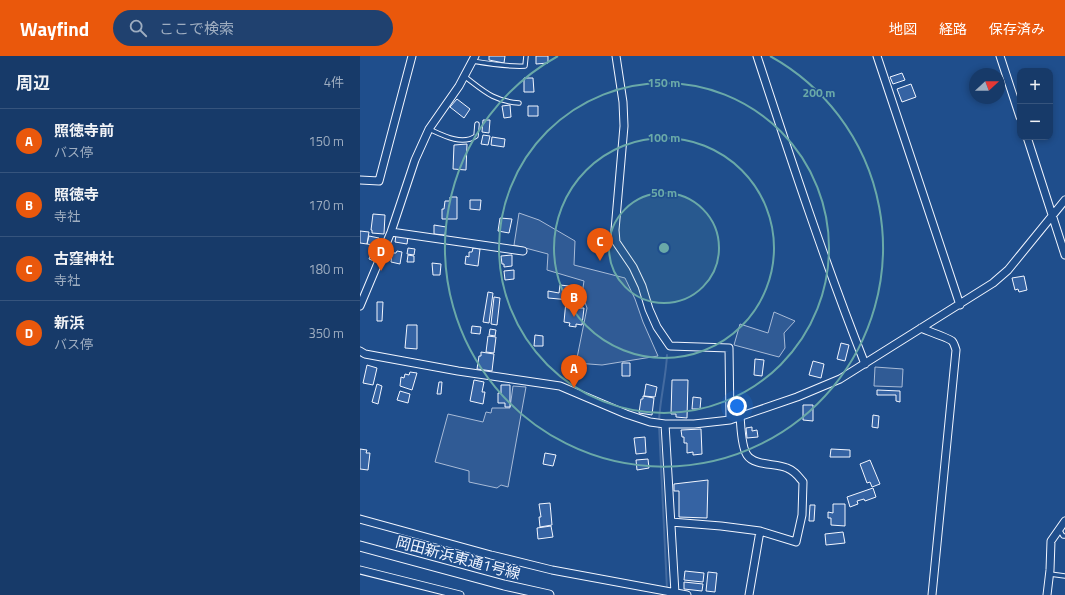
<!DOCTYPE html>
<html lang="ja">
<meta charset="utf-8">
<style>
:root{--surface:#173a69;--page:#20416f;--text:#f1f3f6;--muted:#9eadc0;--line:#36547d;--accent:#ea580c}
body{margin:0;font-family:"Titillium Web","Noto Sans JP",sans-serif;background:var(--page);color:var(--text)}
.controls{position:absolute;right:12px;top:12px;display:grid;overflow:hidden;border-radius:8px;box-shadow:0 2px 6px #0003}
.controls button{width:36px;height:36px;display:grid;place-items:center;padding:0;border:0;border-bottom:1px solid var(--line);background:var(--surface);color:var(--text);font:20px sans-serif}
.compass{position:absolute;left:609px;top:12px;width:36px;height:36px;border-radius:50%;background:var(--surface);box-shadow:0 2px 6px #0003;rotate:69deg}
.you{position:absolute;left:377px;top:350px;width:14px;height:14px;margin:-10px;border:3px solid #fff;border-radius:50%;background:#1a73e8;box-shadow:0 0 0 6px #1a73e833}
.badge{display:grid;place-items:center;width:26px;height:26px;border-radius:50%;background:var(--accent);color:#fff;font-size:13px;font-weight:700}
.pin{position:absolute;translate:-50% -33px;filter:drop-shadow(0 1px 2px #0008)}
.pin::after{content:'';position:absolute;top:21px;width:14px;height:12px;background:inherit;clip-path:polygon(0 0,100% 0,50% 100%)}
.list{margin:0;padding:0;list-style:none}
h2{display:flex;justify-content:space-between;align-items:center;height:52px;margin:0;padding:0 16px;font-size:17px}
h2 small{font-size:13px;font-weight:400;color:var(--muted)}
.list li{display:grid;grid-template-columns:26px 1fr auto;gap:12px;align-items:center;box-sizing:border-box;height:64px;padding:0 16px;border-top:1px solid var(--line)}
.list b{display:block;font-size:15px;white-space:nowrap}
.list p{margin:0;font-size:13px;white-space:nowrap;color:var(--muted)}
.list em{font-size:13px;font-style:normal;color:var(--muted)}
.icon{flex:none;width:22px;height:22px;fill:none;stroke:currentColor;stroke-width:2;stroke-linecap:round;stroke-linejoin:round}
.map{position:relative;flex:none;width:705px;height:539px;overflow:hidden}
header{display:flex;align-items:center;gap:24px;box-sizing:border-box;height:56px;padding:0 20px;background:var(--accent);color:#fff}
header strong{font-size:19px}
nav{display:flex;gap:22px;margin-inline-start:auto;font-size:14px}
.search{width:280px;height:36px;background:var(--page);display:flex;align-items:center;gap:10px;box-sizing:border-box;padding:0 14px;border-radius:22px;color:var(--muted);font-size:15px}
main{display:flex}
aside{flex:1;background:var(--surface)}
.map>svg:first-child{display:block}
</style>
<header>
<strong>Wayfind</strong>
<div class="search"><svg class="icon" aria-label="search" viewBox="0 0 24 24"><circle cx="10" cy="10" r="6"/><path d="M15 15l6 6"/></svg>ここで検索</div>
<nav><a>地図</a><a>経路</a><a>保存済み</a></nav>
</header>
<main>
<aside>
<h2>周辺<small>4件</small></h2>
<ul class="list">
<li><span class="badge">A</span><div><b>照徳寺前</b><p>バス停</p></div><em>150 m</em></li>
<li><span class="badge">B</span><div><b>照徳寺</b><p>寺社</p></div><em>170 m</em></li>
<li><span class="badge">C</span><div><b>古窪神社</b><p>寺社</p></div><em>180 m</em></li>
<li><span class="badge">D</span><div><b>新浜</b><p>バス停</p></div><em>350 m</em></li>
</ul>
</aside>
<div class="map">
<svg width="705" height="539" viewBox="0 0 705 539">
<rect width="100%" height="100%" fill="#1f4e8c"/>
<path fill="#305b95" stroke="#a8bbd7" d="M159 157 179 164 215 185 214 209 265 222 275 243 283 266 298 300 242 309 216 307 227 252 222 238 224 225 187 214 188 198 154 189Z
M414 256 435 265 424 277 425 292 419 301 374 289 380 268 408 277Z
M515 311 543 313 542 331 514 330Z
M153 330 166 331 148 431 141 429 137 432 109 426V415L75 406 88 358 123 366 126 356 131 357 132 352H150Z"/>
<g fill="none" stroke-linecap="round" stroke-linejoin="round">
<path stroke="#446ba0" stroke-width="2" d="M299 365C300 343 306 321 307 299
M299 369 307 533"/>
</g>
<path fill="#3563a3" stroke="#f2f6ff" d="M129 0H145L144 7 129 4Z
M176 0H188V7L176 8Z
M542 17 545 24 533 28 530 21Z
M164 22H173L174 36H164Z
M551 28 556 41 542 46 537 33Z
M97 43 110 53 104 62 90 51Z
M150 49 151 61 144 62 142 50Z
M168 50H178V60H168Z
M123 64H130L129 77 122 76Z
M123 79 130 80 128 89 121 88Z
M132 81 145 83 144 91 131 89Z
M107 88 106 114 93 113 94 89Z
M90 141H97V163H82V153H84L85 145H90Z
M110 144H121L120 154 110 153Z
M13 158 25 159 24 178 12 177V174H11Z
M140 162 152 163 149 177 138 175Z
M74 169 86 171 85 179 74 178Z
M0 175 9 176 7 188 0 187Z
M36 179 48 181 47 188 35 186Z
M9 180 19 182 18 190 7 188Z
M48 192 55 193 54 199 47 198Z
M113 192 120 193 118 210 105 208 106 200 109 201V196H112Z
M12 195 17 197 14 205 9 203Z
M37 195 42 196 40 208 31 206 32 197H36Z
M48 199 54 200V206H47Z
M152 199V210L144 211V208H142L141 200Z
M72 207 81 208 80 219H73Z
M154 214V223L145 224 144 215Z
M664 220 667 234 659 236 658 233 655 234 652 222Z
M200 229 209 230V236L211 237 210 244 188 242V235L199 237Z
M128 236 133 237 129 267 123 266Z
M211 238 221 239 219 252H224L222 269 216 268V271L209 270 210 267 204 266 206 245H211Z
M134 241 140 242 137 269 131 268Z
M17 246H23L22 265H17Z
M47 269H57V293L45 292Z
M112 270 121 271 120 278 111 277Z
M130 273 136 274 135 280 129 279Z
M175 279 183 280V290H174Z
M128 280 136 281 134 297 126 296Z
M481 287 489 289 485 305 477 303Z
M121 296 134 298 132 315 117 313 119 300H121Z
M395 303 404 304 402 320 394 319Z
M453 305 464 308 461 322 449 319Z
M262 307H270V320H262Z
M7 309 17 312 13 329 3 327Z
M50 316 57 317 52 334 40 330 41 321 44 322 45 318 49 319Z
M114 324 124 326 122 336H125L123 348 110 345Z
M312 324H328L327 362 316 361V358H311Z
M79 326H82L81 338H77Z
M17 328 22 330 18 348 12 346Z
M286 328 297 331 295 341 284 340Z
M141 329H150V351H145V347H138V337H141Z
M517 334 540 335V346L536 345V339H517Z
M40 335 50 338 48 347 37 344Z
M283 340 294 342 292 359 279 357 281 343H283Z
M333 341 341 342 340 353H332Z
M443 349H453V365L443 364Z
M513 359 519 360 518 372 512 371Z
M392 371V375L397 374 398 381 387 382 386 372Z
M341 373 342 398 333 399V396L327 397V387H324V381H322L321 374Z
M285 381 286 397 276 398 274 382Z
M0 393 7 394 6 397H10L8 414 0 413Z
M471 393 490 394V401H470Z
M185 397 196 399 193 410 183 408Z
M288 403 289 412 277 414 276 404Z
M510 404 520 428 512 431 510 426 507 427 500 408Z
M348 424 347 462 319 461V435H314V428Z
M513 432 516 441 505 445 504 443 497 445 498 448 490 451 487 441Z
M190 447 192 469 180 471 179 461H181L179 448Z
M473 448H485V470L471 469V462H468V456L473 457Z
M450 449H455L454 465H449Z
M191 470 193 481 178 483 177 472Z
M483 476 485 487 466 489 465 478Z
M325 515 344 517 343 526 324 524Z
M348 516 357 517 355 536 346 535Z
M324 526 343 528 342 535 324 533Z"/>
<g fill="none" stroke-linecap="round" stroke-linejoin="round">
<defs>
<path id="lane" d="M112 5C130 8 147 11 165 10L166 0
M104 20C124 35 133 45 159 47
M69 73C82 79 102 90 116 80L117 68
M699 473 703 480H705
M690 518 705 520"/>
<path id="street" d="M256 0 263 46 264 70 255 174 256 186 273 211 282 230 289 253 297 271 310 290 369 292 370 364
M397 0C431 104 465 207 505 308
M517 0 600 249
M640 0 660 61
M667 81 705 199
M0 124 19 125 52 0
M31 176 163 195
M0 250 31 176 55 104 69 73 99 30 115 0
M561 272C567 275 589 282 592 285 594 287 595 291 596 294L572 539
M0 295 5 298 98 315 200 330 266 358 290 366 305 368H334L370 364 437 341 480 323 633 227 648 214 705 144
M305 368 315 537
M0 463 131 499 192 514 327 539
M311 466 361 470 400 475 436 486 442 459 443 426C438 420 435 415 427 412 416 407 394 410 387 399 381 390 381 370 380 360
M0 514 100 539
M389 539 400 475
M687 539 690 514 691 485 705 465"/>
<path id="secondary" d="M0 490 144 529 189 539"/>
</defs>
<use href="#lane" stroke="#f2f6ff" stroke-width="5.5"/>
<use href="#street" stroke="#f2f6ff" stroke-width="9"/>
<use href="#secondary" stroke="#f2f6ff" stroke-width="11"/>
<use href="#lane" stroke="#1f4e8c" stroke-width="3.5"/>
<use href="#street" stroke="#1f4e8c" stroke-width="7"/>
<use href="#secondary" stroke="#1f4e8c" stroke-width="9"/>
</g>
<circle cx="304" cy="192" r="55" fill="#6aa9a8" fill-opacity=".12"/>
<g fill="none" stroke="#6aa9a8" stroke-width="2">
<circle cx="304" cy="192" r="55"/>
<circle cx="304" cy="192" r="110"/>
<circle cx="304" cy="192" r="165"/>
<path d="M410 0A219 219 0 1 1 198 0"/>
</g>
<g text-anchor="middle" stroke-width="3" stroke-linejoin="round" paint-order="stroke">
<g font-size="15" fill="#f2f6ff" stroke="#1f4e8c">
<text transform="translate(98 502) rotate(15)" y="5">岡田新浜東通1号線</text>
</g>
</g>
<circle cx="304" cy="192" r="6" fill="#6aa9a8" stroke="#1f4e8c" stroke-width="2"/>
<g font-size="12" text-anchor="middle" font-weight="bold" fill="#6aa9a8" stroke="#1f4e8c" stroke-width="3" stroke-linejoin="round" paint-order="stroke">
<text x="304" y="31">150 m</text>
<text x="459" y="41">200 m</text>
<text x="304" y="86">100 m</text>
<text x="304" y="141">50 m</text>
</g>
</svg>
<div class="controls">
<button>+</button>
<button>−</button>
</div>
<svg class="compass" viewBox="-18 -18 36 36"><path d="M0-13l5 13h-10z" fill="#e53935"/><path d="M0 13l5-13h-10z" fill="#9eadc0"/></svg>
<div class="you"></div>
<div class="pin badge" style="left:214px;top:332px">A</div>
<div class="pin badge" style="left:214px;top:261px">B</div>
<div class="pin badge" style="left:240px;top:205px">C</div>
<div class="pin badge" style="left:21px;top:215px">D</div>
</div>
</main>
